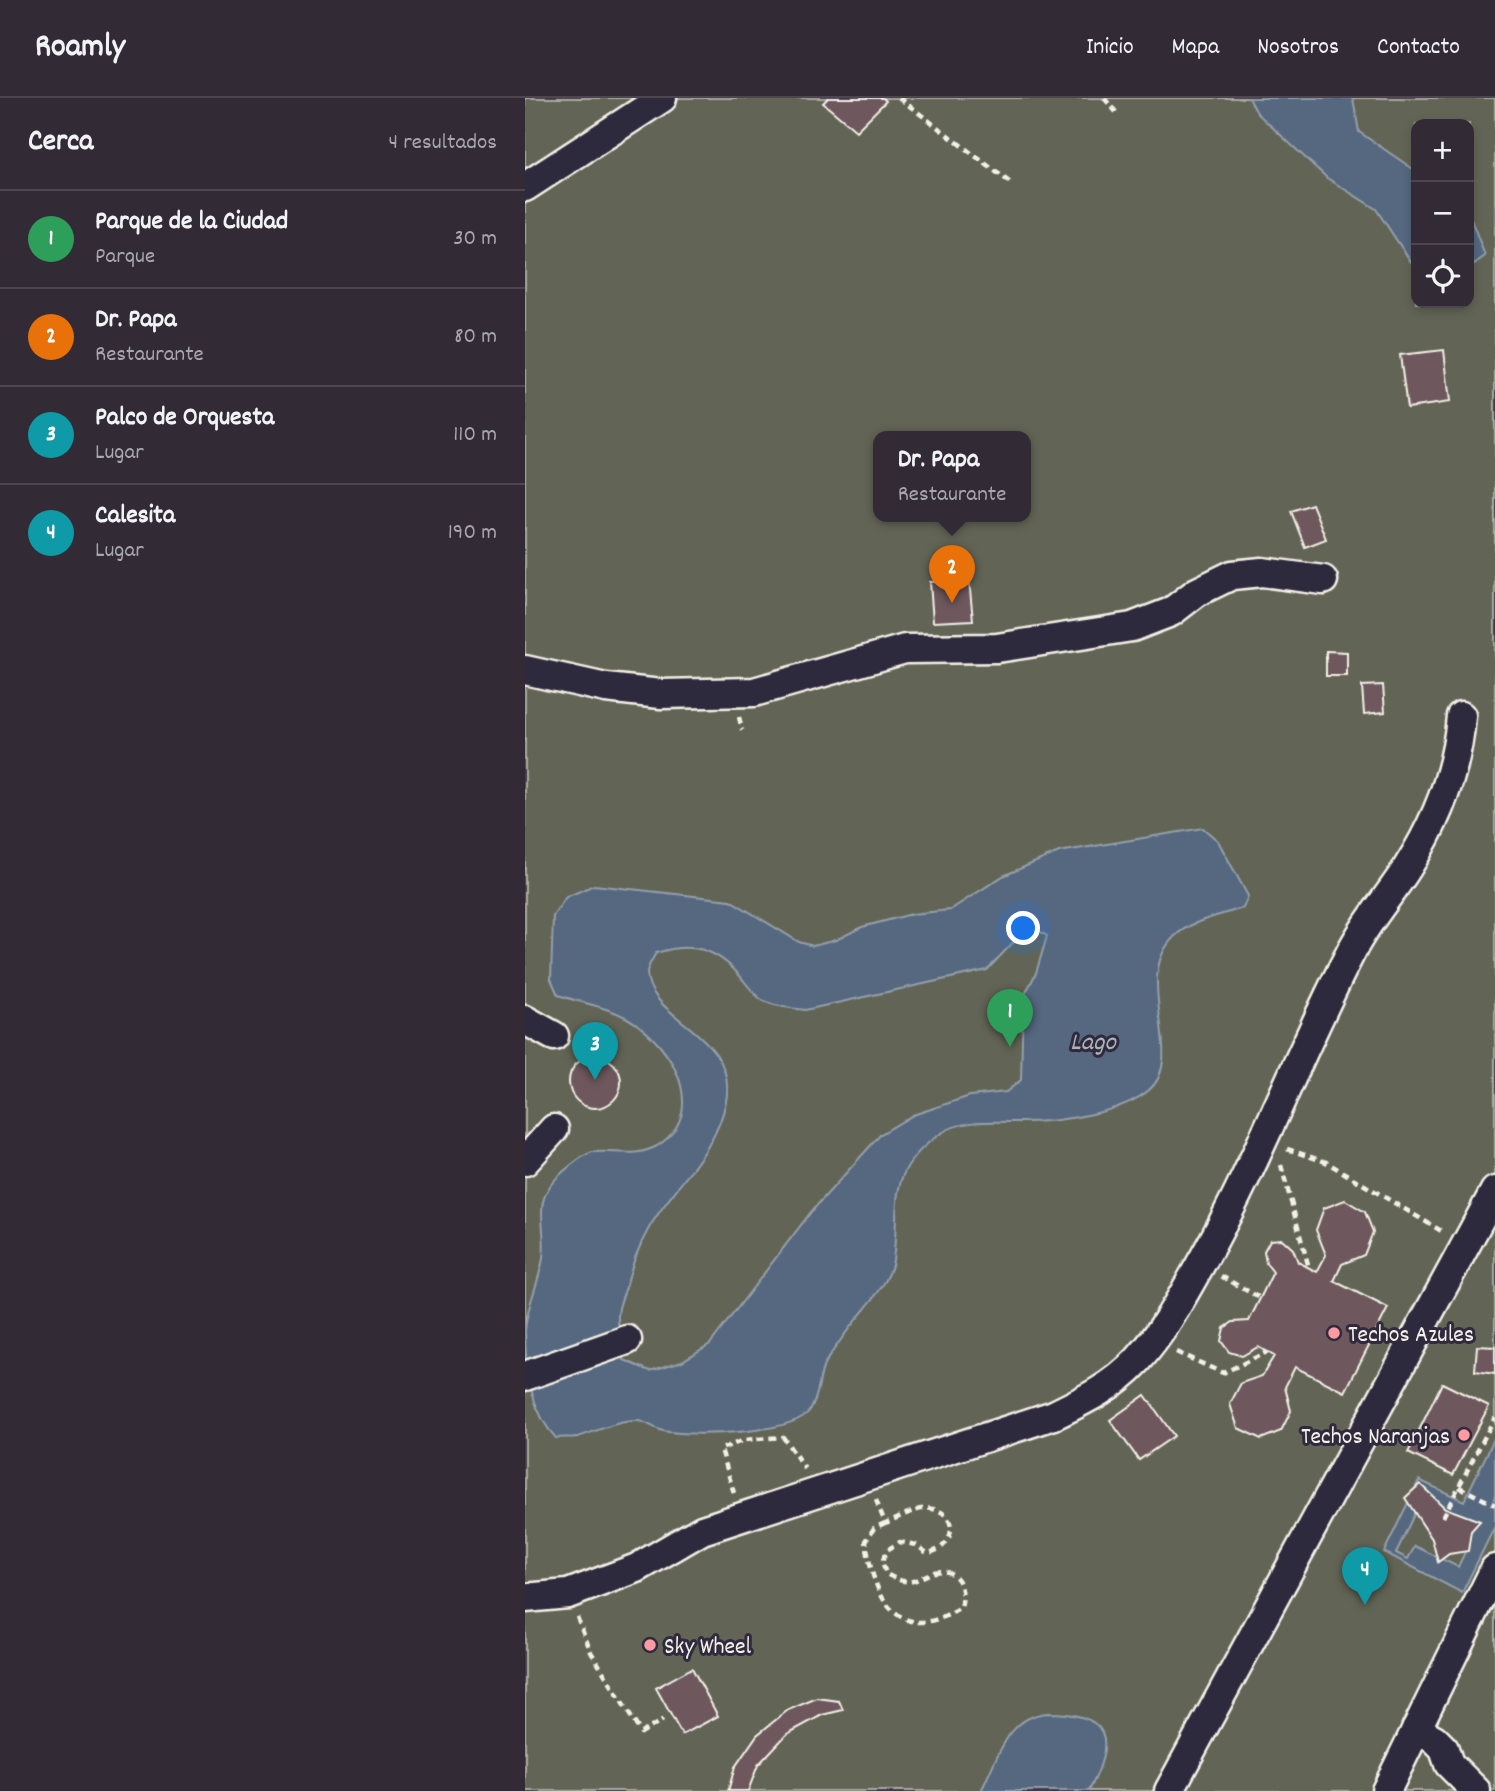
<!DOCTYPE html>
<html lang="es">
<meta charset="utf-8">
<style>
:root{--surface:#322a35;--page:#3d3641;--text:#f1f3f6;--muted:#a8a7ad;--line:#4d4650;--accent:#bca0f2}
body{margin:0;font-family:Dekko,sans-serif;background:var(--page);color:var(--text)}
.controls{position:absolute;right:21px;top:21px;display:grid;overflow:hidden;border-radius:14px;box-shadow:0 4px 10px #0003}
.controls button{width:63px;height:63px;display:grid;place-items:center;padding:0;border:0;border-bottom:2px solid var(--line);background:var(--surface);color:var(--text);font:35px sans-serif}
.you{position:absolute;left:499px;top:831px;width:24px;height:24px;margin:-18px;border:5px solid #fff;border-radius:50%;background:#1a73e8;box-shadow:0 0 0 10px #1a73e833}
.badge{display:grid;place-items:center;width:46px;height:46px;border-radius:50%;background:var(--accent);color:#fff;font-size:23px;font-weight:700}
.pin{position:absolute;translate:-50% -58px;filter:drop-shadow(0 2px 4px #0008)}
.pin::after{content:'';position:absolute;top:37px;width:24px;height:21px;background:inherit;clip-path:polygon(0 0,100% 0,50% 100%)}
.popup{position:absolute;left:348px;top:333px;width:158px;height:91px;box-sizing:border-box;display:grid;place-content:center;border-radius:14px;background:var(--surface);filter:drop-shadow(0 2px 5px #0005);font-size:23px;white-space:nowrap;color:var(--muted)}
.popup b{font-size:26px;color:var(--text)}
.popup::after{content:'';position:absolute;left:50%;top:100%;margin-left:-14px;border:14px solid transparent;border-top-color:var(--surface)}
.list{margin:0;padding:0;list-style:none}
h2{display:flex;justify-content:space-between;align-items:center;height:91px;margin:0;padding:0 28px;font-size:30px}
h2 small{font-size:23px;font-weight:400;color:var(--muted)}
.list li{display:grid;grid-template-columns:46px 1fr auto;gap:21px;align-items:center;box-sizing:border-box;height:98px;padding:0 28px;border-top:2px solid var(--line)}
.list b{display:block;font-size:26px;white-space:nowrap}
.list p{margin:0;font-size:23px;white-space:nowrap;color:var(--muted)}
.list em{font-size:23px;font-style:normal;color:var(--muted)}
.icon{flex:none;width:38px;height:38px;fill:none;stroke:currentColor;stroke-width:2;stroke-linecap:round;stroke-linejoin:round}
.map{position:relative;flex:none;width:970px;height:1693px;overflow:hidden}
header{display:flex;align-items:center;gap:42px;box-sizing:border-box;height:98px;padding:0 35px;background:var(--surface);border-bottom:2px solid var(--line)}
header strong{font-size:33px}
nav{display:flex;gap:38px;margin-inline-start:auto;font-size:24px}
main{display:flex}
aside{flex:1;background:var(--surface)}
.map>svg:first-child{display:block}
</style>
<header>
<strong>Roamly</strong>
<nav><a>Inicio</a><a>Mapa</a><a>Nosotros</a><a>Contacto</a></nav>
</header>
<main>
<aside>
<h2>Cerca<small>4 resultados</small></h2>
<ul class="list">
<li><span class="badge" style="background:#2e9e5b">1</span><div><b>Parque de la Ciudad</b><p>Parque</p></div><em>30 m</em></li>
<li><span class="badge" style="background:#e8710a">2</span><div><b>Dr. Papa</b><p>Restaurante</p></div><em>80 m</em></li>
<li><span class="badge" style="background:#0f9aa8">3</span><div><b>Palco de Orquesta</b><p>Lugar</p></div><em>110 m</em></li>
<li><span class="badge" style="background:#0f9aa8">4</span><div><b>Calesita</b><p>Lugar</p></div><em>190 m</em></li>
</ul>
</aside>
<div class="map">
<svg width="970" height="1693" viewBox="0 0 970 1693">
<rect width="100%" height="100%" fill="#423847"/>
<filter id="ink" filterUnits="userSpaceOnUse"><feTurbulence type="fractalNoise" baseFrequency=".0143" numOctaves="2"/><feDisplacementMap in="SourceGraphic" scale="14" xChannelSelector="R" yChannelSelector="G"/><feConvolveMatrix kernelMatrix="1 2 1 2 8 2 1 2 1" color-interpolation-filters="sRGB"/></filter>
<g filter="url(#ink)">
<path fill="#626557" stroke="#ababa0" stroke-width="2" fill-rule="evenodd" d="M0 0H970V1693H0ZM891 26H944V205H891ZM354 339H500V419H354Z"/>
<path fill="#546880" stroke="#949faa" stroke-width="2" fill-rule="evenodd" d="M724 0H828L834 34 891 73V167L886 164 851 111 802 80 732 15Z
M944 116 960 158 944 170Z
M678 730 693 743 723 798 718 810C697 817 667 822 650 838 605 880 663 959 624 992 597 1015 537 1023 503 1024 476 1025 438 1019 415 1036 359 1075 376 1105 368 1162 364 1189 335 1214 320 1236 313 1246 305 1256 299 1267 293 1281 294 1300 285 1312 269 1336 165 1339 138 1333 130 1331 122 1324 113 1323 93 1322 71 1334 52 1339 46 1340 38 1339 31 1340 5 1313 0 1269 0 1232 2 1207 14 1185 18 1160 23 1125 3 1103 39 1073 46 1067 61 1054 69 1054 92 1052 110 1060 132 1048 147 1039 158 1023 158 1006 159 966 121 924 84 912 67 906 50 903 33 897L26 881 28 818 41 799 69 787 205 802 274 844 288 848 311 842 337 829 387 816 425 812 478 778 534 754ZM513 832 522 838 511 875 498 900 496 982 481 994 445 998 388 1017 356 1036 286 1114 185 1246 157 1263 125 1273 99 1262C97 1248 93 1234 93 1220 92 1210 98 1198 101 1189 106 1169 114 1148 124 1130 149 1087 191 1055 201 1003 214 935 122 922 122 874 123 868 128 860 131 855 165 844 190 849 215 878 221 885 229 897 237 902 250 909 266 910 280 912L462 872 498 834Z
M970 1339V1428L937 1495 859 1454 894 1382 939 1403ZM897 1399 926 1447 940 1454 933 1469 890 1448 883 1461 871 1455Z
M522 1615C586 1615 591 1641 564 1693H456C472 1662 482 1618 522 1615Z"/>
<path fill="#6e585d" stroke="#f4f1e8" stroke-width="2" d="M303 0H358L361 3 331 33 298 5Z
M919 252 925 304 882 310 875 257Z
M787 406 801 441 780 449 766 413Z
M444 482 448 522 408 524 405 484Z
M801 553 822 554V578H801Z
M858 587 860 614 839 616 837 588Z
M44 984a26 26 0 1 1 52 0a26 26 0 1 1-52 0Z
M820 1102 840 1114 848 1134 839 1157 817 1166 809 1183 863 1210 820 1294 770 1269 760 1289 766 1313 756 1333 736 1341 713 1330 705 1306 716 1285 737 1278 749 1258 733 1249 717 1258 704 1254 696 1243 699 1230 708 1224 724 1223 748 1174 741 1165 739 1153 745 1142 757 1141 768 1151 773 1164 792 1174 801 1157 791 1132 799 1110Z
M952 1248 970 1249V1276L950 1273Z
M917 1285 964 1308 928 1377 883 1355Z
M620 1297 649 1338 614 1362 585 1322Z
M895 1386 920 1410 955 1423 946 1433 943 1453 924 1456 913 1464 907 1441 880 1400Z
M167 1570 193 1618 157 1637 131 1590Z
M292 1600 314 1603 318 1612 297 1617 262 1636 233 1667 223 1693H203L210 1669 232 1637 263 1612Z"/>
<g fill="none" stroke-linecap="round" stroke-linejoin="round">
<defs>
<path id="minor" d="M0 89 137 0
M0 572 81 590 136 596 229 594 380 551 472 550 607 529 646 514 672 494 707 477 737 474 798 482
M0 922 29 938
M0 1063 29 1031
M0 1278 102 1242
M0 1500 43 1496 112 1470 177 1432 529 1317C560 1302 589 1288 613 1262 640 1232 659 1195 679 1160 735 1060 775 951 828 850 844 820 867 795 884 767 913 721 932 672 936 618
M891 1631 909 1641 919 1651 924 1666 951 1693
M644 1693 970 1093
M861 1693 970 1471"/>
</defs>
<use href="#minor" stroke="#f4f1e8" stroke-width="33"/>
<path stroke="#f4f1e8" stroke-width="4.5" stroke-dasharray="7 5" stroke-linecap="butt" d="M374 0 487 86
M579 0 591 14
M214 619 217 632
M762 1051 801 1064 918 1134
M756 1067 784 1170
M696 1178 735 1200
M651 1254 698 1275 742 1254
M934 1389 970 1407
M209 1395 196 1351 219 1342 258 1339 280 1371
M351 1402 360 1425 349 1430 341 1443C348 1500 373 1549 436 1510 441 1491 434 1469 409 1474 402 1476 395 1481 388 1483 378 1485 369 1480 361 1476L357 1464 362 1452 375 1444 391 1447 402 1455C429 1452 436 1417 408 1411 392 1408 374 1420 360 1425
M918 1419 970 1319
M52 1519 66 1554 116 1635 138 1622"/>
<use href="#minor" stroke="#2f2a3d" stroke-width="28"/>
</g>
</g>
<g fill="#ff9aa2" stroke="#2f2a3d" stroke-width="2.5">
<circle cx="809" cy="1235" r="7"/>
<circle cx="939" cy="1337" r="7"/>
<circle cx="125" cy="1547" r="7"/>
</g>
<g text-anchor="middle" stroke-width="6" stroke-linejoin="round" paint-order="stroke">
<g font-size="24" fill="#f4f1e8" stroke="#2f2a3d" text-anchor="start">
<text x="823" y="1243">Techos Azules</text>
<text x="925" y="1345" text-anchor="end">Techos Naranjas</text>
<text x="139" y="1555">Sky Wheel</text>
</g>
<g font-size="26" font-style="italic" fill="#acb3b9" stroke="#2f2a3d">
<text x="568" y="951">Lago</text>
</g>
</g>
</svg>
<div class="controls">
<button>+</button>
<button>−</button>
<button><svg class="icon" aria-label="locate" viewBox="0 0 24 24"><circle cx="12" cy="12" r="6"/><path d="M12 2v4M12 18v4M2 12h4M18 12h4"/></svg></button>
</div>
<div class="you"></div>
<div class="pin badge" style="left:485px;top:949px;background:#2e9e5b">1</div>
<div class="pin badge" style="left:427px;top:505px;background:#e8710a">2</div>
<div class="popup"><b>Dr. Papa</b>Restaurante</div>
<div class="pin badge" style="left:70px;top:982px;background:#0f9aa8">3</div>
<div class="pin badge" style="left:840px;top:1507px;background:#0f9aa8">4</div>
</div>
</main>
